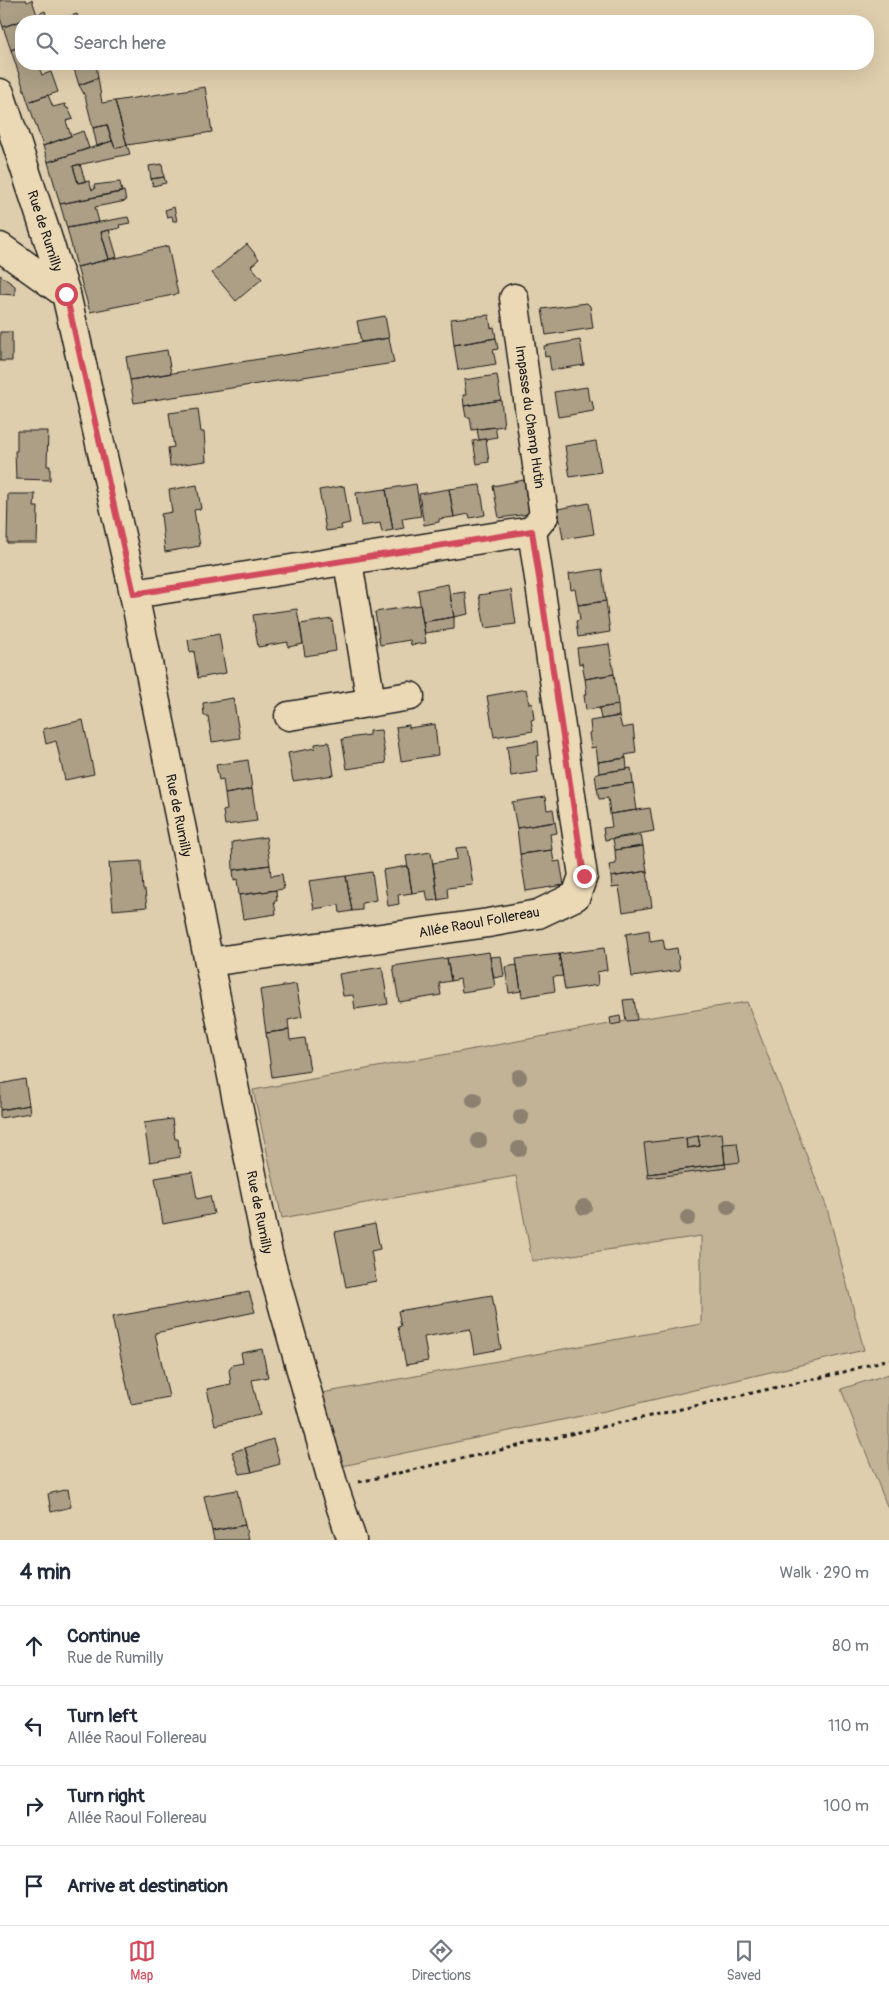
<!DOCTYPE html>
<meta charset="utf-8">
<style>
:root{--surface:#fff;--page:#f6f6f7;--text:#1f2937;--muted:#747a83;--line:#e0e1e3;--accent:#d1495b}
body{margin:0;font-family:Pangolin,sans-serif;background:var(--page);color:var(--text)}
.stop{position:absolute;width:15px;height:15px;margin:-11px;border:4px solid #d1495b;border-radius:50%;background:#fff}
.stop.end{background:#d1495b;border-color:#fff;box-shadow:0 1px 5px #0008}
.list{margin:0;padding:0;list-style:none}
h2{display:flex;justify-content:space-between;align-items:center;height:65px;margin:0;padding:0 20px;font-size:21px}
h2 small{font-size:16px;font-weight:400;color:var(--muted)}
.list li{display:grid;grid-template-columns:32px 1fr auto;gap:15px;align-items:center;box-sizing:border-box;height:80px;padding:0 20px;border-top:1px solid var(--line)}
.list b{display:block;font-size:19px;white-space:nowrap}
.list p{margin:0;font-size:16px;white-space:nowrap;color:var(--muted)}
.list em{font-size:16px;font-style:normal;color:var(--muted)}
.icon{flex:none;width:28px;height:28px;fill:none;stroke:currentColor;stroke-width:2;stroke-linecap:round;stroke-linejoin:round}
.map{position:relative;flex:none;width:889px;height:1540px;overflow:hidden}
.search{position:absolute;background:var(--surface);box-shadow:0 5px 20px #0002;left:15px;right:15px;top:15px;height:55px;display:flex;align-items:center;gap:12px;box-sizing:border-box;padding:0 18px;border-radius:20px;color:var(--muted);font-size:19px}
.sheet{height:385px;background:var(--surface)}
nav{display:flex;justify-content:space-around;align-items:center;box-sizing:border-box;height:70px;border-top:1px solid var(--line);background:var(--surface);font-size:14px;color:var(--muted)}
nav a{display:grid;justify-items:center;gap:2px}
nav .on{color:var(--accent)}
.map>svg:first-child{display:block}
</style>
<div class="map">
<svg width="889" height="1540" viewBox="0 0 889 1540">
<rect width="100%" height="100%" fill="#dfcead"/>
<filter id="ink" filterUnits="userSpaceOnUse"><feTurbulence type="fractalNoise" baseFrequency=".02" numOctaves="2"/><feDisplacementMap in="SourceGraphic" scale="10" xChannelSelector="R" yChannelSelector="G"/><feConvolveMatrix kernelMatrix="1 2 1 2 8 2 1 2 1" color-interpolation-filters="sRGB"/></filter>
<g filter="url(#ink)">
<path fill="#c2b397" stroke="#6f685a" d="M747 1002 827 1208 864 1350 605 1411 342 1466 322 1393 701 1324V1236L532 1261 516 1176 282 1218 253 1090 626 1021Z
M889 1374V1511L841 1389Z"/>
<path fill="#ac9f86" stroke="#1c1c1c" d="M0 0H26L27 2 32 0 37 15 3 27 0 18Z
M45 11 48 21H32L31 17Z
M77 14 79 21H59L58 20Z
M21 21V46L11 50 3 27Z
M21 46V64H38L42 75 51 72 58 92 28 102 11 50Z
M86 64H96L98 78 79 85 74 69Z
M98 78 102 103 115 101 127 145 115 148 107 125 93 128 85 96 79 85Z
M205 87 212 132 127 145 115 101Z
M48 95 53 107 65 104 66 108H68L73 119 66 121 71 136 43 146 28 102Z
M107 125 112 141 97 146 93 128Z
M83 131 89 148 48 162 43 146Z
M112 141 115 148 127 145 130 154 73 166 78 183 89 181 92 190 95 189 94 185 120 182 122 192 60 204 48 162Z
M80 164 85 181 78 183 73 166Z
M162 164 164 177 151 179 149 166Z
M164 177 166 183 153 186 151 179Z
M124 191 126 201 95 207 99 222 67 228 60 204Z
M174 207 177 221H173L172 216 167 217 165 210Z
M128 217 130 223 119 225 120 228 101 232 109 259 77 267 67 228Z
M109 230 117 257 109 259 101 232Z
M247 244 259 259 251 266 262 279 236 301 212 273Z
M168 246 178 294 90 312 77 267Z
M0 275 15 286V295L0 294Z
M587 303 590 306 593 328 546 335 542 309Z
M489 315 491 328 494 327 496 338 454 345 451 319Z
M385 316 389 338 361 342 357 321Z
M0 332H12V361H0Z
M389 338 394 363 134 403 130 380Z
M496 338 498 349 493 350 496 364 458 370 454 345Z
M580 340 584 365 551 370 549 356 545 357 544 346Z
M167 350 171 373 130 380 126 357Z
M497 375 501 400 464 406 463 395H466L464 380Z
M587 387 589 401H592L594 411 558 417 554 392Z
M501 400 504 426 472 430 470 417H466L464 406Z
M198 409 201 432H204L206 461 170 466 168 448 174 447 169 413Z
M495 427 497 437 479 440 477 429Z
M17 431H48L47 466H50V480L16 479 15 451H17Z
M486 439 489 462 477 464 473 441Z
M596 441 601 472 570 477 565 446Z
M524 480 529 514 499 518 493 486Z
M416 484 421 516 402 519 404 528 393 530 386 489Z
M197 485 201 509 194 510 200 546 165 552 161 514 172 512 169 490Z
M480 485 485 515 470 518 469 514 454 517 449 489Z
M344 486 350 523 341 525 342 529 326 531 319 490Z
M386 489 393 530 382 532 380 523 361 526 356 493Z
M449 489 454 517 439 519V522L424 525 419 494Z
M8 494H35L34 507H38L37 543H7Z
M589 503 594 534 563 539 558 509Z
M602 569 606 601 578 605 575 589 571 590 569 574Z
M448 584 454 617 423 622 418 590Z
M511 590 516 624 485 628 479 595Z
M465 592 468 614 454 617 450 594Z
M606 601 610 632 578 637 576 621 580 620 578 605Z
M420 605 426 643 411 645 410 640 380 645 375 612Z
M297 609 303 644 288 647V642L258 647 253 615Z
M454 617V629L425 633 423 622Z
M332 619 336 651 305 656 300 624Z
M219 634 226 673 198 678 194 651 190 652 188 640Z
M609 644 614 674 585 679 582 663 579 664 577 648Z
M614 674 618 705 586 710 584 695 587 694 585 679Z
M526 689 529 704 532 703 534 719 531 720 533 731 494 737 487 696Z
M233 698 240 738 212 742 208 716H204L203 703Z
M618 705 619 716 601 719 599 708Z
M619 716 622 728 633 726 636 753 625 755 626 758 598 762 596 747 591 748 589 733 591 732 590 721Z
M83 720 94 774 65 780 56 741 46 744 43 729Z
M435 724 438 755 401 761 396 727 409 725V728Z
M381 730 386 763 347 769 342 739 369 735V731Z
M538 741 539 755 536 756 538 772 511 776 507 746Z
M329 742 334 775 293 781 288 753 315 748V744Z
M626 758 627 769 599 773 598 762Z
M248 760 252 789 225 794 223 779 219 780 216 765Z
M631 768 633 783 597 788 595 774Z
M633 783 637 810 610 814 608 798 599 799 597 788Z
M252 789 257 821 225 825 223 811 227 810 225 794Z
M545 797 547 810 553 809 555 822 517 828 512 802Z
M650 808 654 831 605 840 603 828 612 827 610 814Z
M555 822 557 833 550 834 552 850 520 854 517 828Z
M641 835 643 846 615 850 613 839Z
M266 837 270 865 233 870 232 842Z
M643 846 647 871 611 877 609 865 616 864 615 850Z
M467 847 473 885 447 888 448 898 438 900 433 863 457 859 456 848Z
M552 850 554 862 560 861 564 885 526 891 520 854Z
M431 852 438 900 428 901 426 891 412 893 406 856Z
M141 861 143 890H145L147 907 113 910 109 863Z
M270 865 271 876 282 874 284 889 239 895 237 879 234 880 233 870Z
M408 866 412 893 398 895 399 904 388 906 383 870Z
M647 871 652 907 623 912 619 887 612 888 611 877Z
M372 872 376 900 362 903V910L352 911 346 876Z
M346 876 352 911 340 913 339 905 314 909 309 881Z
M276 890 277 901H274L276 914 243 919 239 895Z
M649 930 650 941 663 939 665 950 677 948 680 970 632 977 626 934Z
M604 948 607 970 597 972 598 985 565 990 559 954Z
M489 952 495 987 462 992 460 979 451 981 447 958Z
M559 954 563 976 553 977 555 991 522 997 516 959Z
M501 956 504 976 494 978 490 957Z
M447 958 451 981 439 983 441 995 399 1002 393 966Z
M517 965 521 991 509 993 505 967Z
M382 967 388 1004 355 1009 353 995 343 996 339 974Z
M296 984 302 1017 288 1020 289 1030 266 1033 260 990Z
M634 999 637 1020 626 1021 623 1000Z
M620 1016 621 1023 611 1025 610 1018Z
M289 1030 290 1040 305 1038 310 1071 272 1077 266 1033Z
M25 1079 29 1105 0 1110V1084Z
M29 1105 30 1113 0 1118V1110Z
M172 1119 175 1139H178L180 1157 150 1162 144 1123Z
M722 1133 725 1164 648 1174 644 1143 686 1138 687 1148 700 1146 698 1136Z
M698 1136 700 1146 687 1148 686 1138Z
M737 1143 740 1162 725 1164 723 1144Z
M725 1164 726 1168 648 1178V1174Z
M192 1172 197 1199 210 1196 214 1214 163 1224 155 1178Z
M375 1224 380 1249 371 1251 376 1281 346 1287 335 1232Z
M249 1292 255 1312 155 1333 169 1397 131 1404 112 1317Z
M492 1295 501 1349 474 1354 470 1329 424 1337 428 1361 406 1365 398 1327 401 1326 398 1311Z
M262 1349 268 1377 252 1380 260 1415 215 1425 207 1389 231 1384 229 1370 233 1365 243 1363 241 1353Z
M273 1439 280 1464 252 1472 245 1448Z
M245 1448 252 1472 240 1474 232 1452Z
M68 1489 71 1507 51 1512 48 1494Z
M237 1490 245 1525 212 1531 204 1496Z
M245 1525 248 1540H214L212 1531Z"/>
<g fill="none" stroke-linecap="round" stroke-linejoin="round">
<defs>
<g id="minor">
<path id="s1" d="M0 93 66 294 132 584 268 1253 334 1487 352 1540"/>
<path d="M0 247 66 294"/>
<path id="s2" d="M514 298 544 516 532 531"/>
<path d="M348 562 371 702"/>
<path d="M134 594 532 531 583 876 576 896 538 914 488 923 209 962"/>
<path d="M289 716 410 696"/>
</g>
</defs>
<use href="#minor" stroke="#1c1c1c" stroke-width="31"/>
<path stroke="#1c1c1c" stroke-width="3" stroke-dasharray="4 4" stroke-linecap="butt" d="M359 1482 840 1373 889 1359"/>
<use href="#minor" stroke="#ebd9b6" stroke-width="28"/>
</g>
<g fill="#8b816e">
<circle cx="519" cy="1077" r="8"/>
<circle cx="474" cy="1100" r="8"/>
<circle cx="521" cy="1117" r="8"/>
<circle cx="479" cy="1141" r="8"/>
<circle cx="519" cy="1149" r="8"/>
<circle cx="584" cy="1207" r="8"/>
<circle cx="728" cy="1207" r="8"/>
<circle cx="688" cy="1218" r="8"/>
</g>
</g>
<g fill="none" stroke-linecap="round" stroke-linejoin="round" filter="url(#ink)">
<path stroke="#d1495b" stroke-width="6" d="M66 294 134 594 532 531 584 876"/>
</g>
<g text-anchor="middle" stroke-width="4" stroke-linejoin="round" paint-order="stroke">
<g font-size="14" fill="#1c1c1c" stroke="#ebd9b6">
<text dy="5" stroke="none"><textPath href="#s1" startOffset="145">Rue de Rumilly</textPath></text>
<text dy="5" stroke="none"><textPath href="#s2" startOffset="120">Impasse du Champ Hutin</textPath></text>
<text dy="5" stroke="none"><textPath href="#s1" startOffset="745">Rue de Rumilly</textPath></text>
<text transform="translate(479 922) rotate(-10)" y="5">Allée Raoul Follereau</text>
<text dy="5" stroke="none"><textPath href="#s1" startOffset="1150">Rue de Rumilly</textPath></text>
</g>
</g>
</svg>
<div class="stop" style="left:66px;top:294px"></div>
<div class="stop end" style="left:584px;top:876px"></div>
<div class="search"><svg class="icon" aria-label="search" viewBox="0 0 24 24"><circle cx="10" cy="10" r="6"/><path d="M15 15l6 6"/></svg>Search here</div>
</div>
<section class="sheet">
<h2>4 min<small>Walk · 290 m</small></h2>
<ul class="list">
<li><svg class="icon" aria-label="ahead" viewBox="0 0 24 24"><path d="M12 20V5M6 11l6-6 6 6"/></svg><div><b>Continue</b><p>Rue de Rumilly</p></div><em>80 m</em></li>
<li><svg class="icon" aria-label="left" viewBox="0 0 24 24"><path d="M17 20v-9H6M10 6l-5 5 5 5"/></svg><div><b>Turn left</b><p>Allée Raoul Follereau</p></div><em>110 m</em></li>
<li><svg class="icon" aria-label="right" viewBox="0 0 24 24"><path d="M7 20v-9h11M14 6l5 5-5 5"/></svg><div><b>Turn right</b><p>Allée Raoul Follereau</p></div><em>100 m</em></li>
<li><svg class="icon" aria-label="arrive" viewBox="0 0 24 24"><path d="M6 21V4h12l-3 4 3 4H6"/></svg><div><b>Arrive at destination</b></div></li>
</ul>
</section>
<nav>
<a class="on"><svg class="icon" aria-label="map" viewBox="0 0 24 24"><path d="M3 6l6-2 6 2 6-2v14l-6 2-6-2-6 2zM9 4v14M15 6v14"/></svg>Map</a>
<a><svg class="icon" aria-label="directions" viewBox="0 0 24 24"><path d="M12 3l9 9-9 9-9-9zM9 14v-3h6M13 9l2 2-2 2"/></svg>Directions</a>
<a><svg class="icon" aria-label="saved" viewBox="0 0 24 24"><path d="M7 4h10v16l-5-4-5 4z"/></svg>Saved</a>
</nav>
